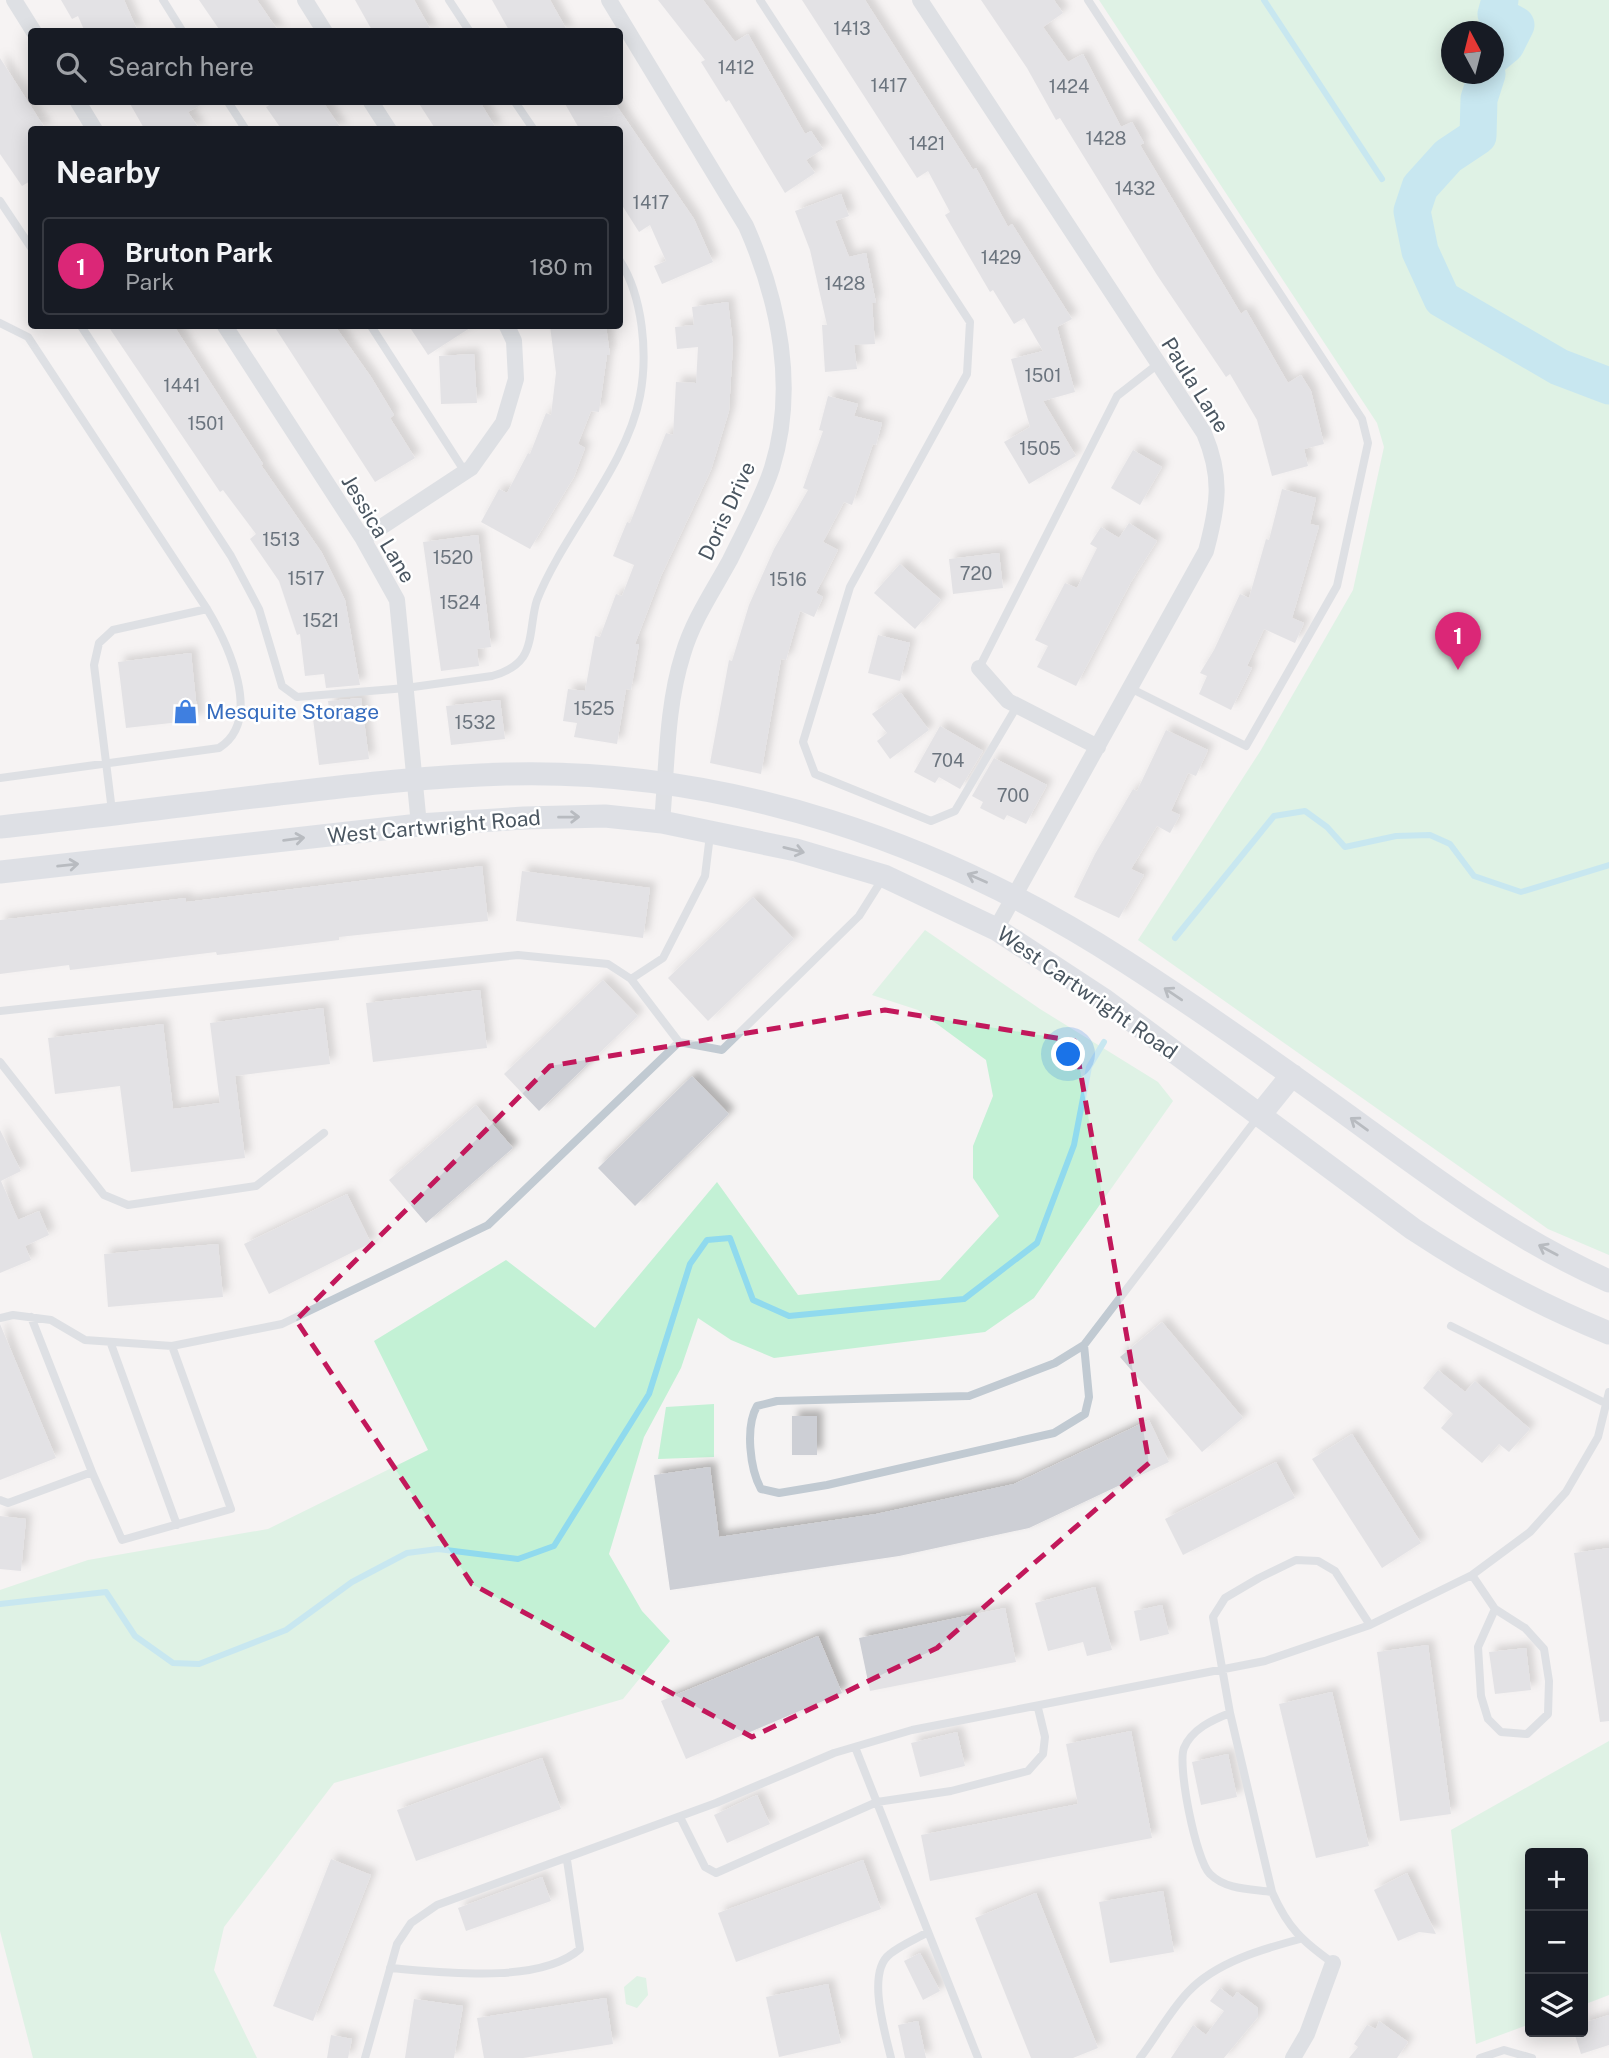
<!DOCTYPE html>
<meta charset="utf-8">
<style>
:root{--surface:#171b24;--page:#20242c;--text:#f1f3f6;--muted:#9ea1a6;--line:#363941;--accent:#db2777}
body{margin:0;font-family:"Public Sans",sans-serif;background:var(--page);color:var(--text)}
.controls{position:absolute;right:21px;bottom:21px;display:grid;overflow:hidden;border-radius:7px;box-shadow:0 4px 18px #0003}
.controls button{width:63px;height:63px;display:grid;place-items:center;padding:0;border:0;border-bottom:2px solid var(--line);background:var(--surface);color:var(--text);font:35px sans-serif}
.compass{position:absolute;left:1441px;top:21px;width:63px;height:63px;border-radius:50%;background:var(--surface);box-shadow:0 4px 18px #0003;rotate:353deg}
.you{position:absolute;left:1069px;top:1055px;width:24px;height:24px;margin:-18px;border:5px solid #fff;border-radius:50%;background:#1a73e8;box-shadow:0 0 0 10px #1a73e833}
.badge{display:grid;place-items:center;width:46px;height:46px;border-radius:50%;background:var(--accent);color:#fff;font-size:23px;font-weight:700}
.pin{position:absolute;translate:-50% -58px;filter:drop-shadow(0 2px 4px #0008)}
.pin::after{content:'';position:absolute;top:37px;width:24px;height:21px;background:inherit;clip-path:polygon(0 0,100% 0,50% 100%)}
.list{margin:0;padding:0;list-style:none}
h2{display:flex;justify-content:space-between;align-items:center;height:91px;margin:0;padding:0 28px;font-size:30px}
h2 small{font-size:23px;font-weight:400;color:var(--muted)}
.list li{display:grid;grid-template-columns:46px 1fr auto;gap:21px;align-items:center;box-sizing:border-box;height:98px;margin:0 14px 14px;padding:0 14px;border:2px solid var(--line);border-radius:7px}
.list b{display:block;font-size:26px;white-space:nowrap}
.list p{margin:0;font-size:23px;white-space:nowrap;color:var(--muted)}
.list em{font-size:23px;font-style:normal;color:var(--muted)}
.icon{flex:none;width:38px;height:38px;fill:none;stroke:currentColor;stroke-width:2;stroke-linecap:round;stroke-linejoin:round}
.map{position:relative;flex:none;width:1609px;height:2058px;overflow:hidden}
.search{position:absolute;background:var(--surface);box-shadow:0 4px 18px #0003;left:28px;top:28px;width:595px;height:77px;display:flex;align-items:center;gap:18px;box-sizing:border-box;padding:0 24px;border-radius:7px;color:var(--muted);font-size:26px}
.panel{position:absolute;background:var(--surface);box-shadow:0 4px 18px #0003;left:28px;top:126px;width:595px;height:203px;border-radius:7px}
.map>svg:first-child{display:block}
</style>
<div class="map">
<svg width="1609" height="2058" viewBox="0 0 1609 2058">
<defs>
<filter id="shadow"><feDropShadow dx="6" dy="-6" stdDeviation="3.5" flood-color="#0004"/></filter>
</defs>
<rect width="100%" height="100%" fill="#f5f3f3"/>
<path fill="#c3f1d5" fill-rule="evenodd" d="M1099 0H1609V1255L1548 1229 1138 940 1261 750 1353 590 1384 447 1377 423ZM1452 32H1494V74H1452Z
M925 930 1040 1009 1158 1082 1173 1101 1034 1298 985 1332 774 1358 731 1340 698 1318 681 1368 644 1437 609 1554 642 1611 670 1641 623 1699 334 1783 224 1927 214 1970 257 2058H33L0 1931V1590L88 1560 268 1529 428 1450 374 1341 506 1260 595 1328 717 1182 798 1295 940 1280 999 1216 973 1178V1146L993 1096 986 1060 918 1010 872 995Z
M714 1404V1457L658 1459 666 1407Z
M1609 1741V1995L1583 2005V1853H1530V2024L1476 2044 1451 1830Z
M637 1976 646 1978 648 1995 637 2008 626 2004 624 1987Z"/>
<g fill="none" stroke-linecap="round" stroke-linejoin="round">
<path stroke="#90daee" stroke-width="6" d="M1264 0 1382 179
M1401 199 1412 211
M1175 938 1274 816 1305 811 1327 827 1345 847 1396 836 1430 835 1450 844 1474 876 1521 892 1609 865
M0 1604 106 1592 135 1636 173 1663 199 1664 286 1630 352 1582 407 1553 438 1549 518 1559 554 1546 649 1394 690 1264 707 1240 730 1238 753 1300 789 1316 964 1299 1037 1243 1074 1145 1089 1067 1104 1042"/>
<path stroke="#90daee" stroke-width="37" d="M1494 55 1506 45 1516 25 1496 14 1500 0
M1487 74 1479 99 1478 136 1448 156 1420 187 1412 211 1420 251 1442 299 1559 367 1609 386"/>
</g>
<path fill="#cdcfd5" filter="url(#shadow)" d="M61 0H124L138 32H85L78 16 72 19Z
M199 0H257L279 32H221Z
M355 0H414L432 32H373Z
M492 0H550L568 32H510Z
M658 0H703L735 42 748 34 805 134 811 131 823 149 806 160 815 173 785 193 729 100 726 102 701 62 705 60Z
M802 0H865L973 170 976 168 1008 227 1012 224 1072 319 1057 327 1075 392 1043 401 1076 456 1029 484 1004 442 1030 427 1011 359 1043 351 1024 318 1014 324 993 290 990 292 945 215 950 212 928 171 917 178Z
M981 0H1054L1063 13 1043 27 1068 62 1083 54 1121 127 1132 122 1144 143 1140 145 1241 314 1246 310 1288 383 1301 375 1311 391 1324 444 1304 449 1308 466 1272 476 1257 420 1230 374 1226 377 1157 275 1060 118 1056 120 1027 68Z
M0 58 46 130H32V180L22 186 0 154Z
M129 102H206L188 112 200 130H145Z
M275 102H323L342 130H282L266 107Z
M418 102H480L497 130H436Z
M564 102H614L694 219 713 262 662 284 654 266 666 261 650 225 639 232 620 202V130H580Z
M841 194 849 216 835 221 849 257 866 253 876 303H872L875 344 854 345 857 369 825 372 822 325H827L810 250 795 211Z
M728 302 733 344 729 411 711 470 661 576 635 644H639L631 690 626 689 617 744 574 737 577 723 563 721 568 689 585 691 595 636 600 637 616 594 622 596 634 565 613 556 627 522 630 523 666 433 673 435 676 382 696 383 698 347 677 349 675 327 694 325 692 307Z
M108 326H174L263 464 261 465 322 553 345 600 360 685 326 688 324 674 305 676 300 634 297 635 279 581 250 539 256 534 223 490 220 492Z
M274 326H335L371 377 394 415 390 418 415 458 375 482Z
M409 326H473L428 355Z
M550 326H606L610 355H607L599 412 591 411 578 444 585 448 574 477 530 549 481 522 499 489 507 493 528 453 530 454 546 413 551 415 556 373Z
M474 354 477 403 441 404 439 356Z
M828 396 858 404 854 416 882 423 876 445 873 444 852 505 844 502 823 542 838 550 816 593 823 597 814 617 800 611 786 660 781 659 761 774 710 763 729 660 732 661 749 605 774 549 808 490 803 488 823 431 819 430Z
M1133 450 1162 467 1140 505 1111 488Z
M1282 489 1316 498 1310 524 1319 526 1292 618 1304 623 1295 643 1264 629 1247 666 1252 668 1231 710 1199 694 1207 676 1200 673 1214 650 1240 594 1249 598 1266 539 1269 540Z
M1129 523 1157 541 1131 582 1076 686 1037 667 1048 646 1035 640 1065 583 1077 588 1097 548 1090 544 1101 527 1119 538Z
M478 535 491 647 477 649 479 666 441 671 423 542Z
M999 553 1003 588 953 594 949 559Z
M900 564 941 600 915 629 874 593Z
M878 635 910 643 900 681 868 673Z
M191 653 198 720 126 728 118 662Z
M901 693 929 730 890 759 877 741 887 733 872 714Z
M361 698 369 759 319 765 313 719 330 717 328 701Z
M500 700 505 739 451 745 446 706Z
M940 726 983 751 960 789 939 777 935 783 914 772Z
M1166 730 1208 750 1196 776 1188 773 1171 811 1180 815 1170 833 1157 826 1131 869 1144 875 1119 918 1074 897 1095 854 1133 789 1137 791Z
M994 758 1047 785 1026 824 1007 815 1004 820 980 808 983 802 972 796Z
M482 866 488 921 339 937V940L217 955 216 952 70 970 69 965 0 974V920L186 898V902Z
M522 871 650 888 643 938 516 921Z
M753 897 794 939 708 1021 668 978Z
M603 980 638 1016 539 1111 504 1074Z
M480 990 487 1048 373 1062 366 1003Z
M323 1008 330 1064 235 1076 245 1158 131 1172 120 1086 55 1094 48 1038 163 1024 173 1109 220 1103 210 1023Z
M692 1076 729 1114 635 1206 598 1168Z
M476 1105 513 1148 426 1223 389 1180Z
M0 1130 21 1171 1 1181 18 1220 39 1211 49 1235 25 1246 31 1260 0 1273Z
M347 1194 371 1243 269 1294 244 1244Z
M218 1244 223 1297 108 1307 104 1254Z
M1162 1322 1243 1418 1202 1452 1120 1357Z
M0 1324 56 1458 0 1480Z
M1438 1370 1465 1392 1475 1381 1530 1429 1509 1452 1499 1444 1482 1463 1441 1428 1453 1414 1423 1388Z
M792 1416H817V1455H792Z
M1149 1420 1169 1462 1029 1528 899 1556 670 1590 654 1475 710 1467 719 1537 876 1514 1014 1484Z
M1352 1434 1421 1543 1382 1568 1312 1459Z
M1276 1462 1295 1498 1183 1555 1165 1519Z
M0 1516 26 1519 21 1571 0 1569Z
M1609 1548V1721L1600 1722 1574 1553Z
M1095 1587 1112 1650 1087 1656 1083 1642 1048 1651 1035 1603Z
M1162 1605 1169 1634 1140 1641 1134 1611Z
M1005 1608 1016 1662 870 1691 859 1638Z
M818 1636 842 1693 686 1759 661 1701Z
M1428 1645 1451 1814 1400 1821 1377 1652Z
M1526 1648 1531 1690 1495 1694 1489 1652Z
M1332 1692 1369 1846 1316 1858 1279 1704Z
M1131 1731 1152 1838 930 1881 921 1835 1078 1804 1066 1744Z
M957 1732 965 1766 920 1777 911 1743Z
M1228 1754 1237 1797 1201 1805 1192 1762Z
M542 1758 561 1809 416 1861 397 1810Z
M757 1795 770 1824 727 1843 714 1815Z
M331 1859 371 1875 313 2021 273 2006Z
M863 1860 881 1909 736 1962 718 1913Z
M1407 1873 1436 1934 1419 1932 1398 1941 1374 1890Z
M542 1877 551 1901 466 1931 458 1908Z
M1163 1891 1174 1952 1110 1963 1099 1902Z
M1036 1893 1098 2048 1073 2058H1031L975 1918Z
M920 1953 940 1991 923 2000 904 1961Z
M828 1984 841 2043 779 2057 766 1997Z
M1220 1988 1233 1998 1237 1992 1258 2008V2017L1224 2058H1171L1193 2025 1206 2035 1224 2011 1210 2001Z
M606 1998 613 2044 523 2058H484L477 2018Z
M414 1999 463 2006 454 2058H405Z
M1609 2015V2045L1581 2054 1574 2032H1583V2023Z
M918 2021 926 2058H905L898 2025Z
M1379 2021 1408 2042 1397 2058H1349L1358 2047 1354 2044 1367 2025 1376 2029Z
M331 2035 352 2039 348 2058H327Z"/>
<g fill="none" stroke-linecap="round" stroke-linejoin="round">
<path stroke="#c1cad2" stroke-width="8" d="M163 0 183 32
M449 0 470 32
M760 0 970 322 967 374 850 587 803 742 815 774 931 821 955 811 1017 706
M1088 0 1362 419 1368 443 1337 586 1246 746 1130 688
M228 102 246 130
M515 102 534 130
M0 201 32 249
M0 323 28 337 207 609C228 644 264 720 219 748L0 778
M81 326 231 556 259 609 282 686 297 697 406 688 492 676C503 673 516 667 523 657 533 642 531 617 537 600 563 534 627 466 640 396 648 354 643 297 620 261
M371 326 465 472
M979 668 1117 396 1158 364
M112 811 94 665 99 643 113 630 207 609
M0 1011 518 955 608 964 631 979
M679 1042 631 979 663 958 705 876 710 835
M0 1062 104 1195 128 1205 256 1186 324 1133
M31 1317 92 1472
M0 1318 13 1315 51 1320 85 1340 172 1346
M1451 1326 1605 1403
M111 1344 177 1525
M1084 1345 1089 1397 1085 1414 1054 1433 827 1485 779 1493 761 1489C750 1469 745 1427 757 1406L777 1401 969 1396 1055 1363 1084 1345 1258 1117
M0 1500 8 1503 92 1472 122 1540 231 1509 172 1346 282 1324 488 1225 679 1042 722 1050 859 916 883 878
M1472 1575 1495 1609 1525 1628 1544 1649 1549 1681 1548 1714 1527 1734 1501 1732 1488 1719 1481 1696 1478 1647 1495 1609
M1230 1713C1212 1720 1192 1729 1184 1748 1177 1765 1196 1861 1210 1874 1226 1890 1251 1889 1272 1892
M855 1747 978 2058
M680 1817 705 1867 716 1873 877 1802 951 1791 1028 1771 1043 1754 1045 1737 1038 1708
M1333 1963C1302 1941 1288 1928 1272 1892L1230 1713 1213 1617 1225 1598 1259 1578 1296 1560 1318 1561 1335 1571 1370 1625
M390 1968C441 1972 539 1985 580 1949L567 1860
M365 2058 397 1944 411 1923 437 1905 716 1803 834 1753 912 1730 1265 1661 1370 1625 1472 1575 1530 1532 1566 1492 1598 1437 1609 1392
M891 2058C885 2032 866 1972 890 1954 901 1945 916 1939 928 1932
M1140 2058C1156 2037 1170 2011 1188 1992 1216 1962 1263 1949 1300 1939
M1480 2058 1504 2050 1532 2058"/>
<path stroke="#c1cad2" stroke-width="16" d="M14 0 34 32
M305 0 325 32
M609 0 746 226C779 301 797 388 772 468 762 499 744 531 730 560 713 591 693 620 683 654 666 707 667 768 662 822
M920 0 1204 433C1223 478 1218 506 1206 551L996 929
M78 102 95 130
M371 102 389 130
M225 326 363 539 397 600 419 825
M363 539 471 468 503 423 516 379 514 341 507 326
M979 668 1008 701 1098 747
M1293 2058 1307 2034 1333 1963"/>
<path stroke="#c1cbd6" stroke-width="23" d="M0 827C93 817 186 805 279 794 355 785 430 776 506 774 727 768 943 843 1126 962 1202 1011 1277 1064 1350 1117 1435 1179 1512 1238 1609 1281
M0 872 419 825 524 818 605 816 662 822 796 850 884 876 996 929 1103 999 1413 1229C1475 1270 1540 1305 1609 1333
M1259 1116 1292 1075"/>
</g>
<defs><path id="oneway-shaft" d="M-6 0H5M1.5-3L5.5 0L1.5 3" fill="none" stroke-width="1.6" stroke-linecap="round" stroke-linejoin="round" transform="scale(1.75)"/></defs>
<g stroke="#6e7984">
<use href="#oneway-shaft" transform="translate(569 817) rotate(-1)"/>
<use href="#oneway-shaft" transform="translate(294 839) rotate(-7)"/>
<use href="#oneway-shaft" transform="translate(794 850) rotate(14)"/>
<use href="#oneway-shaft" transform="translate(68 865) rotate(-6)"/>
<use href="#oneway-shaft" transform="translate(977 878) rotate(-156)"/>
<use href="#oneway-shaft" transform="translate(1173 994) rotate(-146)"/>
<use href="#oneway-shaft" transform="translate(1359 1124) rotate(-144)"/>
<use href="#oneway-shaft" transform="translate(1548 1250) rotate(-152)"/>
</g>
<path d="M0 0H1609V2058H0ZM885 1010 1075 1041 1149 1463 937 1648 752 1737 472 1584 296 1320 550 1066Z" fill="#f5f3f3" fill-opacity=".55" fill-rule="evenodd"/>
<path fill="none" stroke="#c2185b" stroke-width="5" stroke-dasharray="14 9" stroke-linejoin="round" d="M885 1010 1075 1041 1149 1463 937 1648 752 1737 472 1584 296 1320 550 1066Z"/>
<defs>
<symbol id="shop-bare" viewBox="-9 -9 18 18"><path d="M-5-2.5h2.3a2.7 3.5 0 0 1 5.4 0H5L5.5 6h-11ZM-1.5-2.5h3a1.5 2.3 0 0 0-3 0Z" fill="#3f7fe0" stroke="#fff" stroke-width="2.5" paint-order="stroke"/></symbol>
</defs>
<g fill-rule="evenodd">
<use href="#shop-bare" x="168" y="694" width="35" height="35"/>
</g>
<g text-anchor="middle" stroke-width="5" stroke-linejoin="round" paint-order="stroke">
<g font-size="18" fill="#6b747e">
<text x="852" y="35">1413</text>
<text x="736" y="74">1412</text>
<text x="889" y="92">1417</text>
<text x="1069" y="93">1424</text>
<text x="1106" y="145">1428</text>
<text x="927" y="150">1421</text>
<text x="1135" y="195">1432</text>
<text x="651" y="209">1417</text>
<text x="1001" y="264">1429</text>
<text x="845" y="290">1428</text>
<text x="1043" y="382">1501</text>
<text x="182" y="392">1441</text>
<text x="206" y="430">1501</text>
<text x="1040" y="455">1505</text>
<text x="281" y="546">1513</text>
<text x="453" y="564">1520</text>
<text x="976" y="580">720</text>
<text x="306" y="585">1517</text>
<text x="788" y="586">1516</text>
<text x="460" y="609">1524</text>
<text x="321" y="627">1521</text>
<text x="594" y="715">1525</text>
<text x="475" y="729">1532</text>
<text x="948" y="767">704</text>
<text x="1013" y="802">700</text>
</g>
<g font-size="21" fill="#4a5661" stroke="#fff">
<text transform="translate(1195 385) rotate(58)" y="7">Paula Lane</text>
<text transform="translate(727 511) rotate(-65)" y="7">Doris Drive</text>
<text transform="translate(378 529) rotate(59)" y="7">Jessica Lane</text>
<text transform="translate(434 827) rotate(-5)" y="7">West Cartwright Road</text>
<text transform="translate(1087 993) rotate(35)" y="7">West Cartwright Road</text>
</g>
<g font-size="21" fill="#366cbe" stroke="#fff" text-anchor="start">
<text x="206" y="719">Mesquite Storage</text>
</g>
</g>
</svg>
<div class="controls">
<button>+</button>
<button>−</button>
<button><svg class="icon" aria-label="layers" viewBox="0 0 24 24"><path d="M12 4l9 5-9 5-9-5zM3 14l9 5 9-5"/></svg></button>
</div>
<svg class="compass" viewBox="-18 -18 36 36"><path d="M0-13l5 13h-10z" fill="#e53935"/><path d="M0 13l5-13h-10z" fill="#9ea1a6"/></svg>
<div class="you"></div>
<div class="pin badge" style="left:1458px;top:670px">1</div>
<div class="search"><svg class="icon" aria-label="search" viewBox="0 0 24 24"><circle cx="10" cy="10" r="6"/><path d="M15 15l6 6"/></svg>Search here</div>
<section class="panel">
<h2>Nearby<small></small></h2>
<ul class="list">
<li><span class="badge">1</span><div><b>Bruton Park</b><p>Park</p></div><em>180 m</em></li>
</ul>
</section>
</div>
